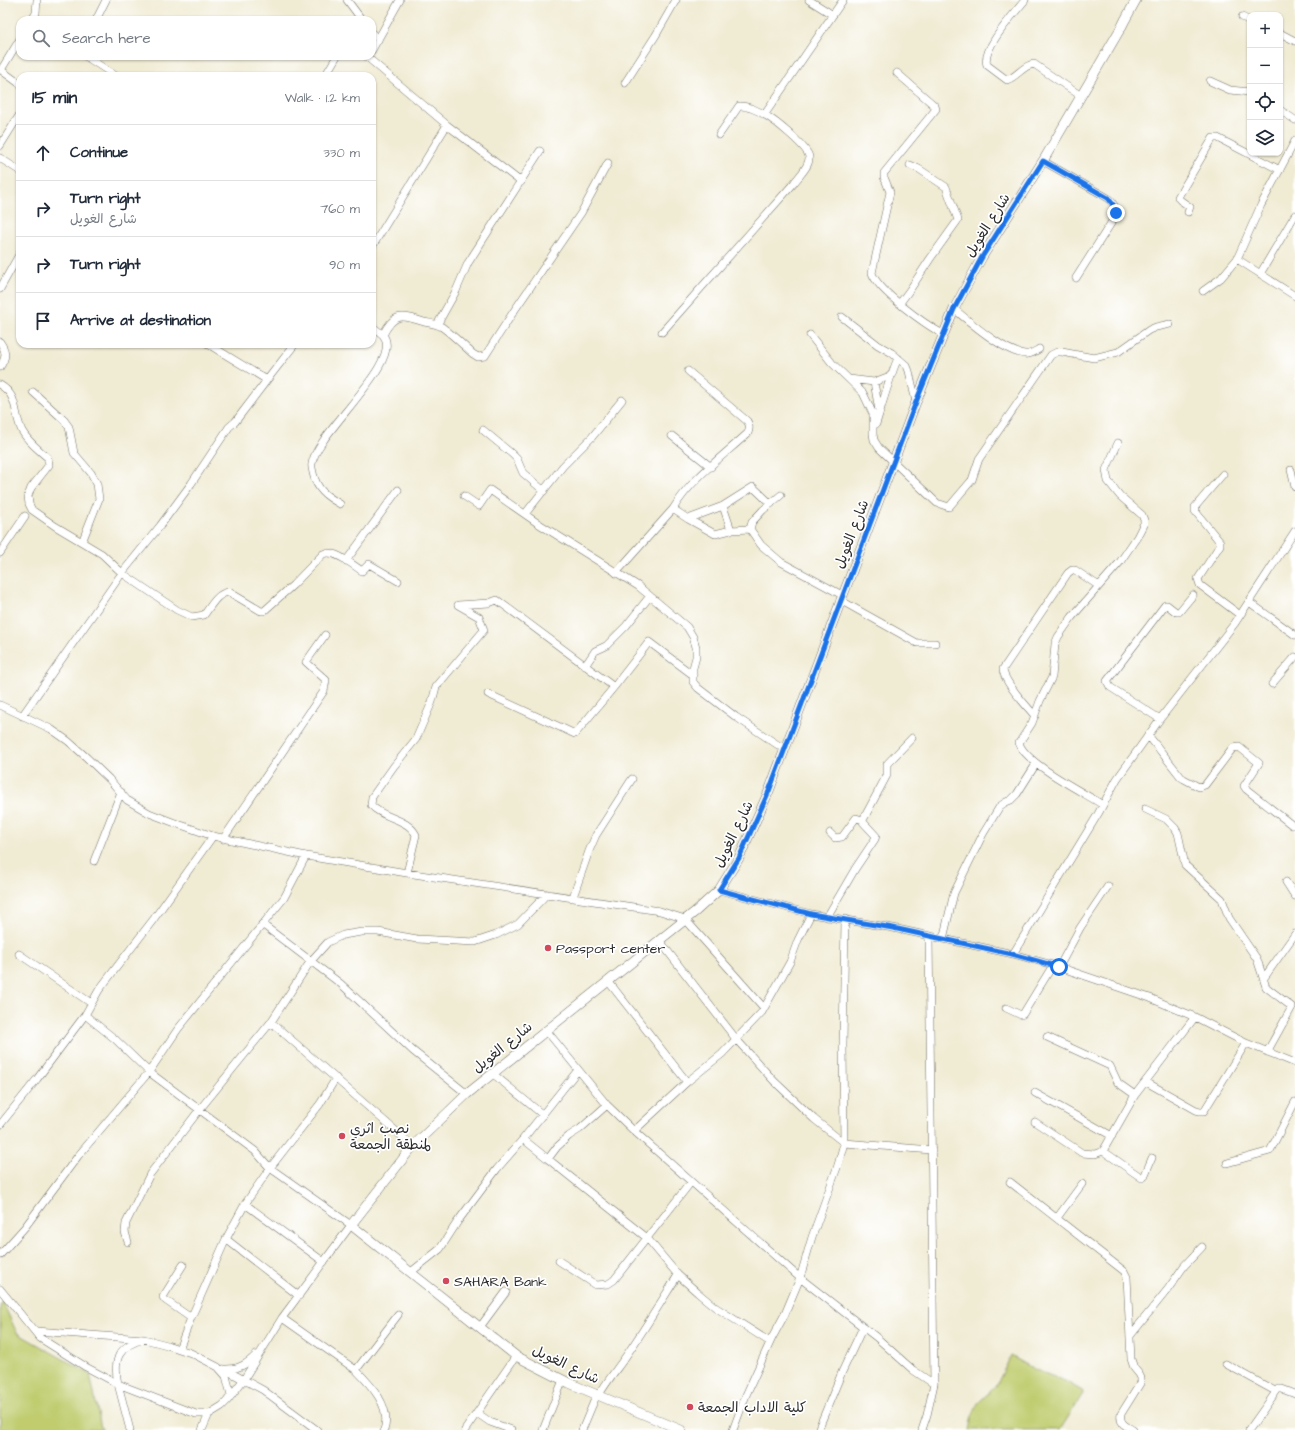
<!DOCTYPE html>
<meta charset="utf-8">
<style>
:root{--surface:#fff;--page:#f6f6f7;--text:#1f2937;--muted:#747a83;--line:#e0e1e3}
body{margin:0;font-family:"Architects Daughter","Playpen Sans Arabic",sans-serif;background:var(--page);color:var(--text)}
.controls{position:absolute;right:12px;top:12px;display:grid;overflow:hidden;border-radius:8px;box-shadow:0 1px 3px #0004}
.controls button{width:36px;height:36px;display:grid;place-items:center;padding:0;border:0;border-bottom:1px solid var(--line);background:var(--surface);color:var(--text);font:20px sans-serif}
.stop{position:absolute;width:12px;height:12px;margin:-9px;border:3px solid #1a73e8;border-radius:50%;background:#fff}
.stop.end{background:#1a73e8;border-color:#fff;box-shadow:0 1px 4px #0008}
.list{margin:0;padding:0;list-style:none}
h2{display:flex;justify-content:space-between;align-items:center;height:52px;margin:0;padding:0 16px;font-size:17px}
h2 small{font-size:13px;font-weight:400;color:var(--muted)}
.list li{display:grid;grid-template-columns:26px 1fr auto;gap:12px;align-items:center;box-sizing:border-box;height:56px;padding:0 16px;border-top:1px solid var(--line)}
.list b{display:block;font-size:15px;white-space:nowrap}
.list p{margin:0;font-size:13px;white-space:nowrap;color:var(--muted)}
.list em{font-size:13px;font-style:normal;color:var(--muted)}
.icon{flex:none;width:22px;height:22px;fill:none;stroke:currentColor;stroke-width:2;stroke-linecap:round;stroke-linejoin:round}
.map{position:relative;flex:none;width:1295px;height:1430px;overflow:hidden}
.search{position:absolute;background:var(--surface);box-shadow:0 1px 3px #0004;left:16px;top:16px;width:360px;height:44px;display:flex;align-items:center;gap:10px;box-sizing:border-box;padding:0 14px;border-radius:12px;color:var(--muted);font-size:15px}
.panel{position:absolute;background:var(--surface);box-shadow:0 1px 3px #0004;left:16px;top:72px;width:360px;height:276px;border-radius:12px}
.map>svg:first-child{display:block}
</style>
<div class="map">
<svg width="1295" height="1430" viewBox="0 0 1295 1430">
<rect width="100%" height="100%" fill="#fff"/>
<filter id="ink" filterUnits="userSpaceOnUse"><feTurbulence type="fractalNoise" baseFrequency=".025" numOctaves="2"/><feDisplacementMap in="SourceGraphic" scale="8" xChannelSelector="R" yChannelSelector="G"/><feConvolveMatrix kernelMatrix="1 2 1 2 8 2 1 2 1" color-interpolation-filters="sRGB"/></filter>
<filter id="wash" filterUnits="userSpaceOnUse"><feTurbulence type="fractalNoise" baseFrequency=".012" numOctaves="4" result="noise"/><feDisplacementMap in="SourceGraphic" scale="16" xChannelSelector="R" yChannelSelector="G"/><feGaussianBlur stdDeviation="0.9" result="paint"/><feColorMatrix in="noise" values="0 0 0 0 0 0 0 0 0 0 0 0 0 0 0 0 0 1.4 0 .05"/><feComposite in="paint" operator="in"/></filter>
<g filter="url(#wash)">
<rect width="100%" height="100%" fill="#f0ebd3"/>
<path fill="#c0cc6e" stroke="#767c4c" d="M2 1301 17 1333 90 1374 101 1428 103 1430H0V1305Z
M1011 1356 1036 1370 1065 1381 1084 1392 1060 1430H970L973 1414 978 1403 996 1386Z"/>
</g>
<g filter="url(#ink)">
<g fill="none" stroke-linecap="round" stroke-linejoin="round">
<defs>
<path id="minor" d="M347 0 362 20
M809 0 833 15
M1025 0C1015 13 981 49 987 65L1007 80C1017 77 1023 65 1034 64L1081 96
M1242 17 1250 21
M32 20 36 13 37 0
M96 20 106 0
M372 33 378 40
M1280 33 1295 41
M20 39 1 70 20 84
M372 50 400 0
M85 56 116 76
M368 56 367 57 447 125 372 247
M897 73 935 106 936 109 884 173V177L890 192 872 273C878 291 926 325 943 334
M325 76 337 56
M1210 81 1230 90 1250 92
M625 83 656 35 676 0
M1280 110 1295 120
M765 114 843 0
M447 125 521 182
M1295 141 1261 205 1237 259 1295 296
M0 146 20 114
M0 158 20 171
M1043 161 1108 198C1114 203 1117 209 1115 217L1076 278
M1188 212 1190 207 1180 200 1178 197 1213 138H1218L1280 170
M1260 274 1295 215
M0 289 20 253
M1203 291 1221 278 1237 259
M900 303 911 288 930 259 958 220 946 187 919 169 910 165
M954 309C970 322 1005 353 1025 354 1030 355 1034 352 1039 349
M842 317 878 345 892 353 907 366 909 371 916 402
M437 325 456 291 468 263 540 151
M372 326 383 335C394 312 403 315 424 322 430 323 437 324 442 327 453 335 463 345 473 354L478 357 485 356 514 311 581 213 608 163
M662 332 794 183C799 176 810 166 809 157 808 147 774 120 765 115 759 111 746 105 739 106L719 135
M810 335 832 363 863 393 873 414V434L874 440 879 448 937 503 949 507 972 480 979 459 1051 355 1057 352H1062L1094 358 1118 352 1149 330 1156 327 1170 324
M0 342C7 352 6 358 0 367
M208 344 267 380
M849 379 874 382 890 376
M874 382 879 411
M0 385C19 396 13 412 22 431 28 442 39 450 48 458L49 465 31 488 28 496 29 504 32 510 55 526 102 554 122 573 177 610 192 617 204 615C211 606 217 593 229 592L261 611H264L293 585 323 554C334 549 353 565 362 571L369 564 398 581
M33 392 64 420 69 427 74 453 91 473 97 484 99 499 82 542
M876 424C883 402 889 379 898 358
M483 430 512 454 517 459 523 473 544 491
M672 436 711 467
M1291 470 1295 487
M1223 474 1195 507V511L1220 542V545L1198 579 1200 585 1240 615
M781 495 763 510 752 522 750 529 761 545 781 562 842 595
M464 496 479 506 490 490 536 522 638 586 687 627 693 637 696 647V657L693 668V682L698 688 736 717 784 749
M340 504C326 496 317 490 313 473 313 471 311 467 312 464 315 434 405 361 383 335
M673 509 688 519 723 506 753 487 771 504
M525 514 563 466 592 437 622 400
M688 519 715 534 731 530 723 506
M731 530 750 529
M0 553 25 516
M346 561 398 490
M616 573 673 509C691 479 722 457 748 433 750 428 750 425 747 421L688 371
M840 600 917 643H935
M1249 602 1295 635
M585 666 595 651 606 646 626 626 650 596
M1272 684 1295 657
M488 694 575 734 614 687
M0 705 51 729 68 741 85 756 109 779 127 800 149 813 175 823 213 836 306 856 407 873 660 911 685 919 764 1008
M22 716 122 573 160 526 191 484 229 427 235 422 267 380 295 344
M1035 716C1027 706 1003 682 1003 669L1068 573 1072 570H1075L1099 586
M1160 719 1110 687 1107 681 1165 605H1167L1176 612H1179L1193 595
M1148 735 1181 777 1184 779 1199 787 1205 785 1233 748 1239 747 1259 763 1244 786 1246 789 1292 825
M1103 805C1083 792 1026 764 1019 743L1032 723 1040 701 1052 677 1055 644 1058 637 1072 617 1120 562 1137 537 1144 523V520L1142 515 1120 496 1108 481 1106 470 1118 443
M1145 809 1166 819 1175 828 1178 833 1185 865 1222 899 1229 918 1257 959 1266 987 1292 1007 1267 1052
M863 820 887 775V764L912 738
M223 839 324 691 326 680 306 662 325 635
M94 861 121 792
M407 873 416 835C408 818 383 819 371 805L372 797 394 766 416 739 432 702 436 687 484 630 479 617 458 605 489 603 497 600 614 687 649 642 693 675
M1286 882 1295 896
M719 890 811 914 893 928 1013 954 1053 965 1150 998 1195 1017 1246 1043 1295 1063
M573 897 589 851 596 835 632 779
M827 917 855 869 875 839 876 836 863 822V820L856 818 842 837 835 838 830 833
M262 924 341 984 413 1051 467 1094
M943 939 954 893 983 834 1000 806 1006 802 1011 800 1017 794 1036 764
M659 940 736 1039 774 1081 814 1119 844 1143 932 1150
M19 954 91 1003
M1013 954 1098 814 1117 779 1160 719 1235 623 1295 531
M1059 967 1080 928 1108 886
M1264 978 1295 934
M608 981 687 1082
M1006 1008 1021 1015 1023 1014 1053 965
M271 1022 310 962 328 942 343 935 362 932H378L417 939 475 942 496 935 518 924 547 894
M546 1030 607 1105 634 1131 800 1278 876 1337 913 1370 934 1384
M1047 1037 1110 1066 1118 1083 1135 1095
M492 1073 543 1115
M1146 1082 1196 1110 1200 1111H1204L1246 1043
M1035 1093 1112 1136
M1035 1122 1082 1153 1095 1154 1103 1151
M0 1125 37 1079 85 1015
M634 1131 687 1082 722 1054 762 1012 790 962 798 940 811 914
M523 1139 548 1159 557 1147 569 1136 580 1129 607 1105
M1152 1158 1144 1177 1142 1178 1103 1151 1135 1095 1195 1017
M548 1159 647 1238 678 1275 698 1293 715 1307 770 1342
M1227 1163 1270 1151 1295 1102
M1010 1182 1124 1271 1127 1277 1131 1359 1134 1368 1139 1374 1141 1378V1382L1121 1414C1119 1424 1126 1426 1133 1430
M245 1204 324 1262
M1057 1218 1082 1184
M226 1239 245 1204 270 1168 320 1104 336 1078
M128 1242 125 1232 126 1223 150 1174 200 1109 271 1022 413 1146
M0 1255 25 1227 78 1156 149 1072 178 1029 284 898 306 856
M559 1261 596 1285 608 1284 614 1280 691 1182
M183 1265 163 1297 165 1300 191 1318 226 1239 299 1296
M411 1272 440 1249 458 1221 497 1169 523 1139 578 1070
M0 1289 40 1338 86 1367 118 1384 130 1430
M282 1318 356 1370 398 1315
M480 1327 506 1292
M36 1331 144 1339 167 1345 191 1353 218 1367 226 1376 231 1395
M1130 1336 1168 1289 1184 1266 1202 1247
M144 1339C118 1346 113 1359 118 1384L196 1414H209L222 1406 227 1401 244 1379 282 1318 351 1225 270 1168 255 1151 149 1072 115 1039 85 1015 99 990 153 920 213 836
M179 1349 191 1318
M1226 1364 1275 1391
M224 1369 263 1390 317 1430
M227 1369C239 1369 247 1364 256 1355
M356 1370C371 1385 392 1407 384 1430
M599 1395C607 1381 617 1369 626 1356 644 1330 661 1302 678 1275
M477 1413 490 1422 512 1430
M202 1430 209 1414
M465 1430 516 1356
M543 1430 563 1380
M582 1430 597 1394
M733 1430 746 1395 772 1338 785 1314 800 1278 812 1237 838 1165 844 1143 843 1045 845 919
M818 1430 842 1372 863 1327
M922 1430 927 1415 934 1384 929 936
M1249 1430 1278 1389H1282L1295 1394"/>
<path id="tertiary" d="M681 1430 569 1383 516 1356 351 1225 413 1146 467 1094 696 911 719 890 739 858 769 791 916 402 954 309 982 257 1043 161 1122 26 1125 20 1136 0"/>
</defs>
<use href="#minor" stroke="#706e66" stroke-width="8"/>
<use href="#tertiary" stroke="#706e66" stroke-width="10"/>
<use href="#minor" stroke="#fff" stroke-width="7"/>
<use href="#tertiary" stroke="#fff" stroke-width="9"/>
</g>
</g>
<g fill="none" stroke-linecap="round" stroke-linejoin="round" filter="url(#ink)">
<path stroke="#1a73e8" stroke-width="5" d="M1059 967 1012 954 893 928 811 914 719 890 739 858 769 791 916 402 954 309 982 257 1043 161 1108 198 1114 206 1116 213"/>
</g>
<g fill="#d1495b" stroke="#fff" stroke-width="1.5">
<circle cx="548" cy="948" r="4"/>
<circle cx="342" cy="1136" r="4"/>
<circle cx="446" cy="1281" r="4"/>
<circle cx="690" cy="1407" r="4"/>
</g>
<g text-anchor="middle" stroke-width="3.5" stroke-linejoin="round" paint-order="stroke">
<g font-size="14" fill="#2b2b2b" stroke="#fff">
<text transform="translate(987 225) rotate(-58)" y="5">شارع الغويل</text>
<text transform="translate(851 534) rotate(-69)" y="5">شارع الغويل</text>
<text transform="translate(733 834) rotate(-64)" y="5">شارع الغويل</text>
<text transform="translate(502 1047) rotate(-39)" y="5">شارع الغويل</text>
<text transform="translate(566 1364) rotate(25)" y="5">شارع الغويل</text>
</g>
<g font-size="14" fill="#2b2b2b" stroke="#fff" text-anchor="start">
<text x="556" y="953">Passport center</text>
<text x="350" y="1133">نصب اثري<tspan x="350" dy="16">لمنطقة الجمعة</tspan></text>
<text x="454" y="1286">SAHARA Bank</text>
<text x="698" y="1412">كلية اﻻداب الجمعة</text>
</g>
</g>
</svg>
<div class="controls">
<button>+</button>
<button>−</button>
<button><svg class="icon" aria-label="locate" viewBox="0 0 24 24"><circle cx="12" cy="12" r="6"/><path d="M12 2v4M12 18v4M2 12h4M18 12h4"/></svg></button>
<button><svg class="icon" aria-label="layers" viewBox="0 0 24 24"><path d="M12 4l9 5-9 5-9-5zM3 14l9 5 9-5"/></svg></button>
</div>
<div class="stop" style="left:1059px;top:967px"></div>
<div class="stop end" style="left:1116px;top:213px"></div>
<div class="search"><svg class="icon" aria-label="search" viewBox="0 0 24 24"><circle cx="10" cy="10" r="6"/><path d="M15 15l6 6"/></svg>Search here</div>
<section class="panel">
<h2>15 min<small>Walk · 1.2 km</small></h2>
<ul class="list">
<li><svg class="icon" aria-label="ahead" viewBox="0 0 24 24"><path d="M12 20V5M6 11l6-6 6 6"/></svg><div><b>Continue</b></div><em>330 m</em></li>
<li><svg class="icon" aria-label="right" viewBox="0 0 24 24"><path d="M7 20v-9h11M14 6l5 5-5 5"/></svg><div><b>Turn right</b><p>شارع الغويل</p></div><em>760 m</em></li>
<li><svg class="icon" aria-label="right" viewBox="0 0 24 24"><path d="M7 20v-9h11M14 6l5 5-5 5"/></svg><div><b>Turn right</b></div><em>90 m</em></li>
<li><svg class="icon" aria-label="arrive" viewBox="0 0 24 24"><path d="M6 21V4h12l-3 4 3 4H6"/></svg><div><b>Arrive at destination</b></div></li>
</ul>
</section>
</div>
